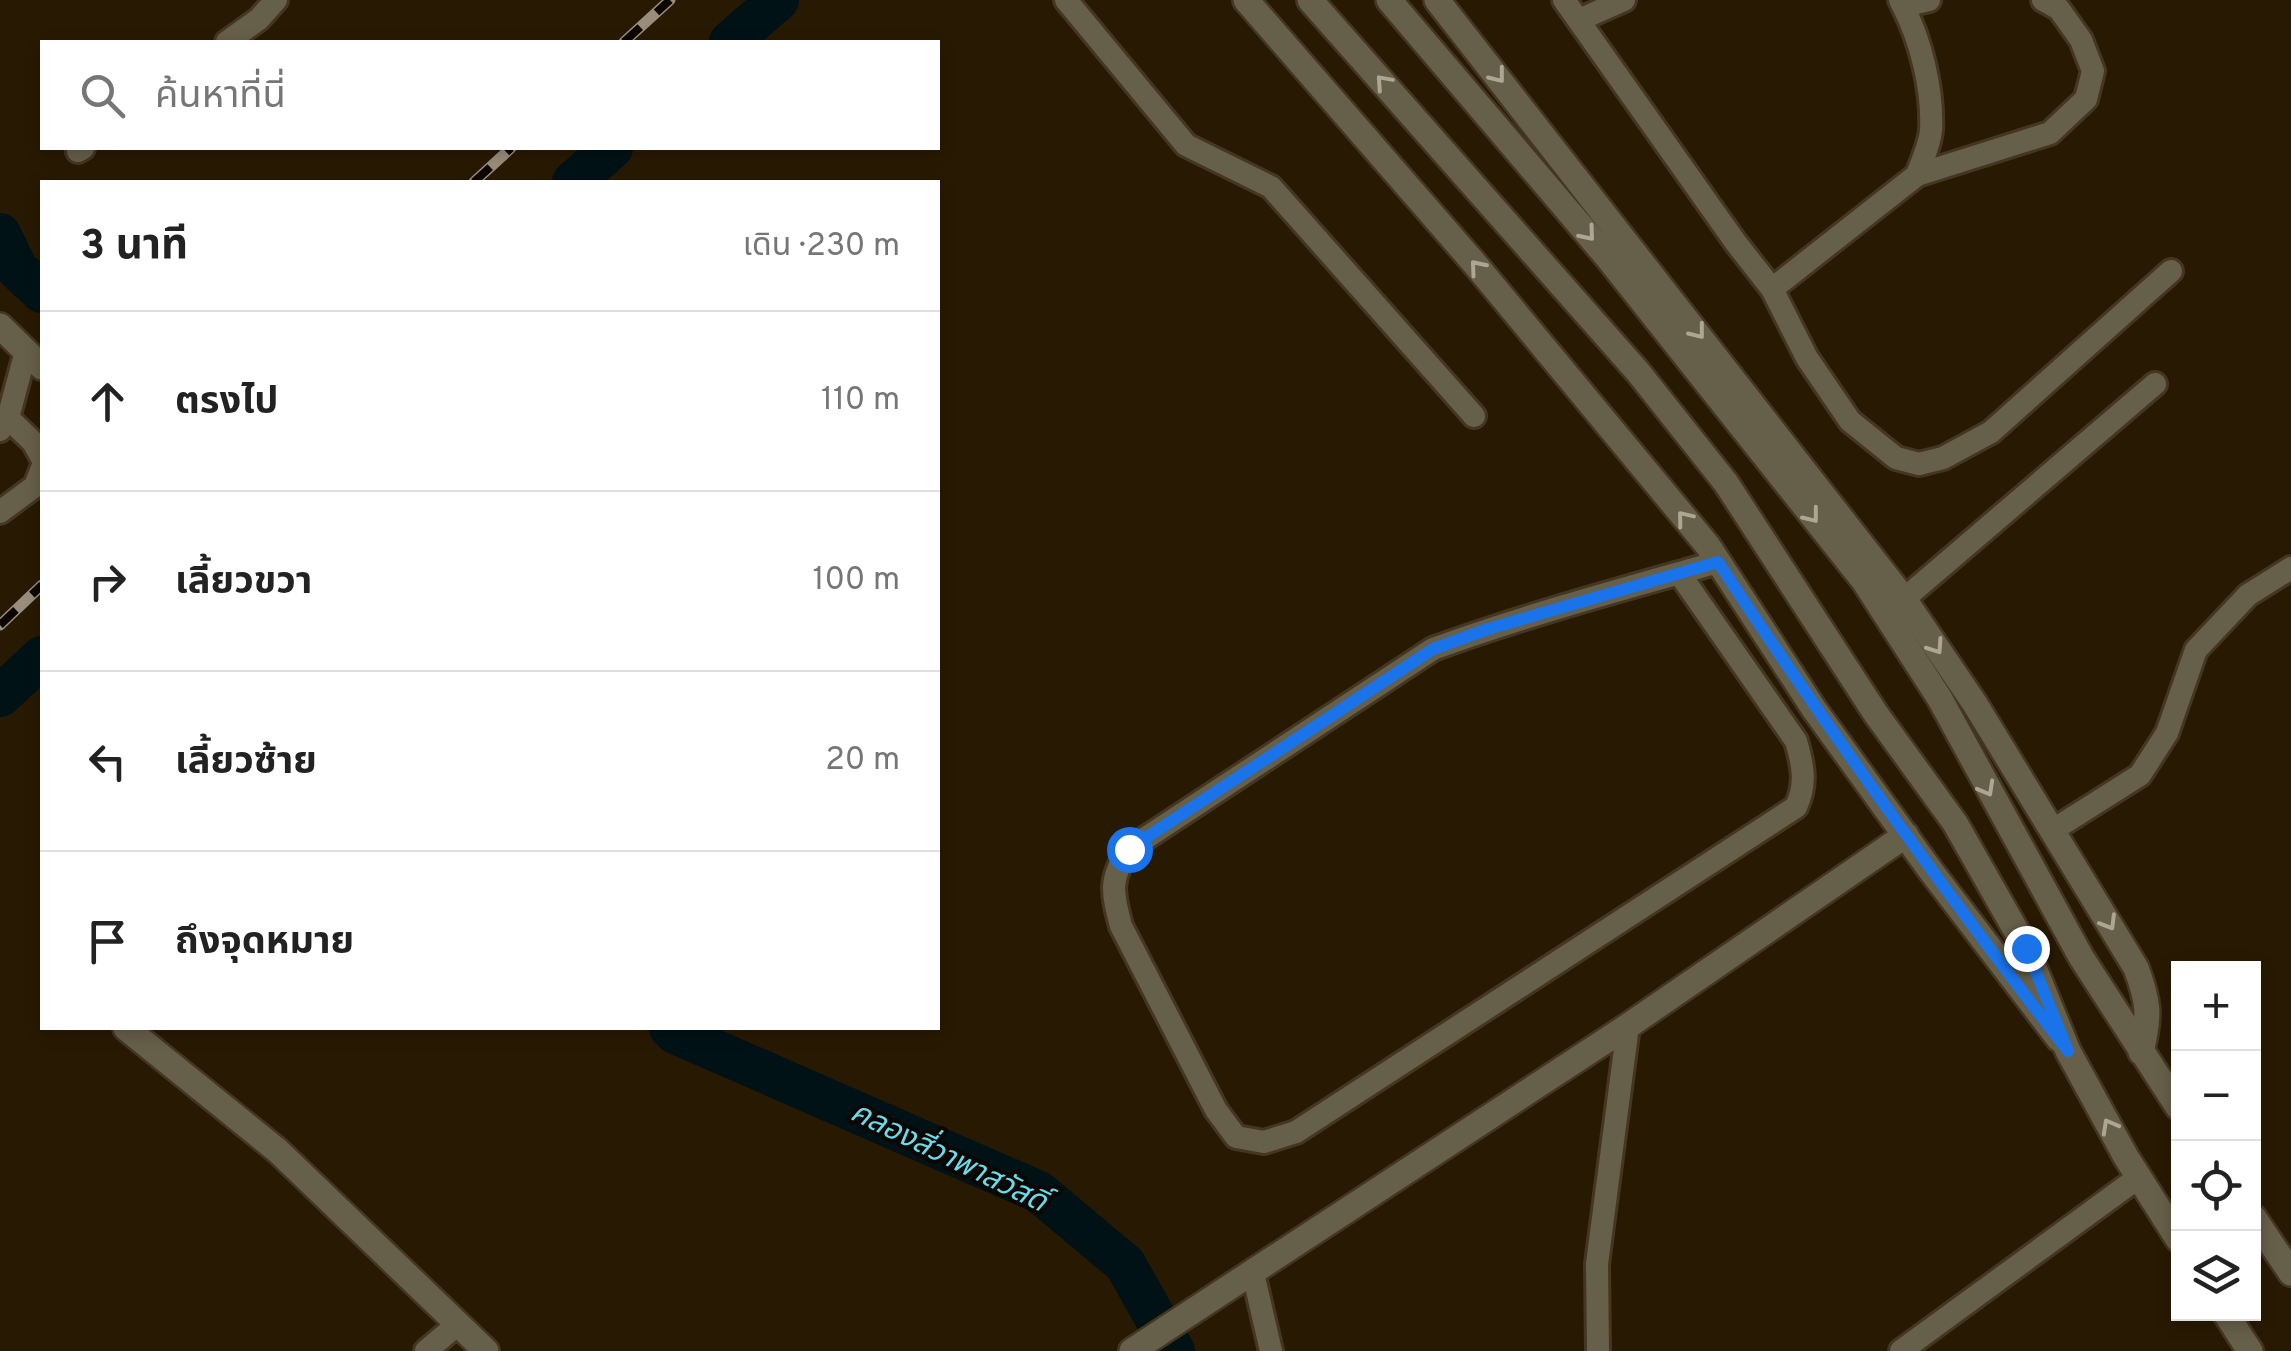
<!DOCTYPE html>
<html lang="th">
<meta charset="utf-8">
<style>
:root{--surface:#fff;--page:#f6f6f6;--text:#222;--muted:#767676;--line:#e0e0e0}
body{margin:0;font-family:Overpass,"Noto Sans Thai",sans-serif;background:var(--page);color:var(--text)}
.controls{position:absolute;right:30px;bottom:30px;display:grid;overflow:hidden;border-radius:0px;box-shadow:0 5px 15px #0003}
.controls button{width:90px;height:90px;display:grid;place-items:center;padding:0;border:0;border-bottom:2px solid var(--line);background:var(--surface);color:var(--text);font:50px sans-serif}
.stop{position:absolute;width:30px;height:30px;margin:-22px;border:8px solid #1a73e8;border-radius:50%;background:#fff}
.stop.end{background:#1a73e8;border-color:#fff;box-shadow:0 2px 10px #0008}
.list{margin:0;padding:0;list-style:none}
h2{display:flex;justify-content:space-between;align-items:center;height:130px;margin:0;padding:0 40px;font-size:42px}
h2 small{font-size:32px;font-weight:400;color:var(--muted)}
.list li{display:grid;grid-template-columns:65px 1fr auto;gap:30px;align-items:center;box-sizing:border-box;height:180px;padding:0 40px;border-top:2px solid var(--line)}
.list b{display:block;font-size:38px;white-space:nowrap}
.list em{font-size:32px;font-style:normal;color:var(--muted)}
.icon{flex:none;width:55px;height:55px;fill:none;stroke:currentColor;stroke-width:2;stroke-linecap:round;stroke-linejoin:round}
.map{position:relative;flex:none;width:2291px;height:1351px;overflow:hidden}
.search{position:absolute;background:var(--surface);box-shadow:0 5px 15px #0003;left:40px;top:40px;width:900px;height:110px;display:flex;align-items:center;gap:25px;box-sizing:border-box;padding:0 35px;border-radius:0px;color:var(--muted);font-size:38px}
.panel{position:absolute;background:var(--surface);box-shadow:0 5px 15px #0003;left:40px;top:180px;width:900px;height:850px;border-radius:0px}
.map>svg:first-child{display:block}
</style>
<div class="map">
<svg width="2291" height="1351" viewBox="0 0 2291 1351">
<rect width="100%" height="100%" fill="#281902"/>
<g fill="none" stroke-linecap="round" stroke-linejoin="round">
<path stroke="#001216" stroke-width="42" d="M730 42 778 0
M573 182 612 148
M0 234 17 269 42 292
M0 696 42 657
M670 1028 675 1033 1039 1192 1125 1264 1174 1351"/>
<defs>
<path id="service" d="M1066 0 1186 145 1271 187 1474 416
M1564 0 1736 243 1772 289 1807 358 1850 421 1896 458 1919 464 1943 458 1991 432 2171 271
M1900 0 1903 6 1929 0
M1903 6C1921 41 1933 90 1931 130 1930 144 1922 161 1917 175
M1579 20 1624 0
M227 42 259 19 276 0
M78 151 83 148
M1772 289 1917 175 2050 133 2086 99 2093 71 2081 40 2059 9 2043 0
M8 418 33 442 42 458
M0 430 8 418 26 351
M0 512 35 486 42 468
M1679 573 1796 741C1803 765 1807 784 1796 807L1296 1132 1264 1142 1236 1137 1216 1110 1121 926C1112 892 1109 879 1129 849L1433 649C1526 615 1623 589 1718 562
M1904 599 2155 384
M2053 830 2140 775 2167 733 2196 650 2248 595 2291 568
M1253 1273 1271 1351
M426 1351 458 1324
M1598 1351 1597 1264 1628 1026
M1901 1351 2139 1177"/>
<path id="minor" d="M1246 0 1475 264 1708 546 1814 709 1931 871 2059 1039
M1437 0 1904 599 1975 704 2136 968C2149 1002 2150 1016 2141 1052
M0 326 42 367
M126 1028 278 1151 486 1351
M1132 1351 1628 1026 1906 835"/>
<path id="tertiary" d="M1310 0 1638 372 1726 483 1876 714 1955 823 2026 948 2068 1051 2126 1157 2178 1239
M1389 0 1608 258 1864 581 1940 699 2081 957 2178 1107
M2254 1218 2291 1273
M2226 1314 2250 1351"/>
</defs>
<use href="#service" stroke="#453621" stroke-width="28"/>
<use href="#minor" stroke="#453621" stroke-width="30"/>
<use href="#tertiary" stroke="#453621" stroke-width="30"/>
<use href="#service" stroke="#665f49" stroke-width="22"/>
<use href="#minor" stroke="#665f49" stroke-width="25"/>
<use href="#tertiary" stroke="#665f49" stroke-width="25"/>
<defs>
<path id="rail" d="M624 42 670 0
M474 182 511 148
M0 625 42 585"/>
</defs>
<use href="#rail" stroke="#9a8d7b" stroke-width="11"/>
<use href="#rail" stroke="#0c0601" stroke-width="8" stroke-dasharray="22" stroke-linecap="butt"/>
</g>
<defs><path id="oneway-chevron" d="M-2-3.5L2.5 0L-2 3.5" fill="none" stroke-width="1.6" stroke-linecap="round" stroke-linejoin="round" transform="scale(2.5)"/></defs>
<g stroke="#aea593">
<use href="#oneway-chevron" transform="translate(1498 76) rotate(52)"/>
<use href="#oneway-chevron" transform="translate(1383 82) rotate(-132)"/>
<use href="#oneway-chevron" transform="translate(1588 234) rotate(50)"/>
<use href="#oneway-chevron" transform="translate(1477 267) rotate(-130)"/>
<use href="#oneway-chevron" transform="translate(1698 332) rotate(52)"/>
<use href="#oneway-chevron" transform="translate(1812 516) rotate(52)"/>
<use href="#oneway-chevron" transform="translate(1684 518) rotate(-129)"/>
<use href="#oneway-chevron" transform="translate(1936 647) rotate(56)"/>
<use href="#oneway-chevron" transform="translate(1987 789) rotate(61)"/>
<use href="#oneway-chevron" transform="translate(2109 923) rotate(59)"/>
<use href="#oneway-chevron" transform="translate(2109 1126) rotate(-119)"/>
</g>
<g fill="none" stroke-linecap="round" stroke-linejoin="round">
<path stroke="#1a73e8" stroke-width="12" d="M1129 849 1433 649 1488 629 1718 562C1828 730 1945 892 2068 1051L2026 948"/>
</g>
<g text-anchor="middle" stroke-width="8" stroke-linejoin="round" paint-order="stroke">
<g font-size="30" font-style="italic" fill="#67dcec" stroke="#0c0601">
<text transform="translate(949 1156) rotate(26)" y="10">คลองสี่วาพาสวัสดิ์</text>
</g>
</g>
</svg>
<div class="controls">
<button>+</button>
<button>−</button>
<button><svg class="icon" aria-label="locate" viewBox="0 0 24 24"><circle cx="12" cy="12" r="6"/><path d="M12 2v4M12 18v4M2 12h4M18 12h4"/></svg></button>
<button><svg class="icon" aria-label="layers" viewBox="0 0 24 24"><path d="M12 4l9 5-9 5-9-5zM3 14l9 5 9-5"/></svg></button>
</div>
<div class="stop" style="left:1129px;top:849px"></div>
<div class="stop end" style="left:2026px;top:948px"></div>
<div class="search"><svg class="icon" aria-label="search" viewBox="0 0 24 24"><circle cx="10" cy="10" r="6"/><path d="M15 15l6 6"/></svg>ค้นหาที่นี่</div>
<section class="panel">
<h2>3 นาที<small>เดิน · 230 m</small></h2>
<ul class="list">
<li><svg class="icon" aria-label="ahead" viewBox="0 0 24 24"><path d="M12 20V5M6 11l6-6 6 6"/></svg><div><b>ตรงไป</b></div><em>110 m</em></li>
<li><svg class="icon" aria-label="right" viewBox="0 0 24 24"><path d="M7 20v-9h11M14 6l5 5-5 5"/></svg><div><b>เลี้ยวขวา</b></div><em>100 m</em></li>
<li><svg class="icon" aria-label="left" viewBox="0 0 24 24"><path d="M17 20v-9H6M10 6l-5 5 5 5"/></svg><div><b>เลี้ยวซ้าย</b></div><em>20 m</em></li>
<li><svg class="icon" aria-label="arrive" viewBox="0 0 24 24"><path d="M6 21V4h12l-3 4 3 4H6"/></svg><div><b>ถึงจุดหมาย</b></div></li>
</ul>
</section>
</div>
